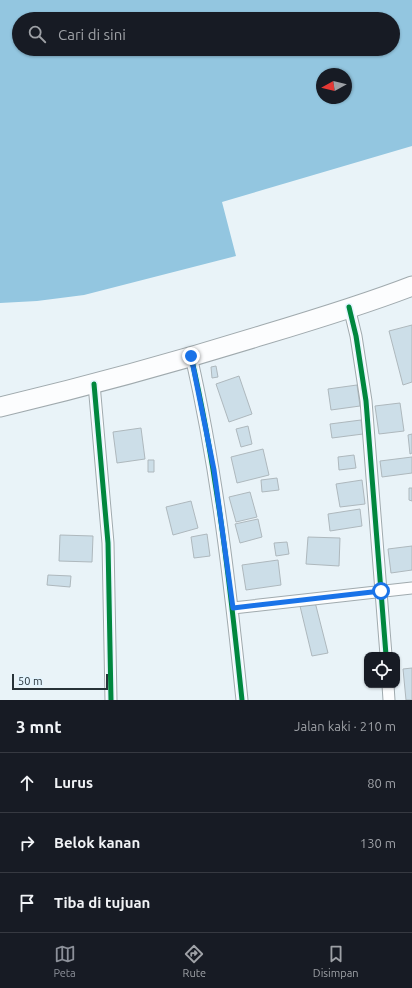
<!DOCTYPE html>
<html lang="id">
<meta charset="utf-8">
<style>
:root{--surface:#171b24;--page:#20242c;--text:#f1f3f6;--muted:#9ea1a6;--line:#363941;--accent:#8c9099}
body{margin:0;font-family:Ubuntu,sans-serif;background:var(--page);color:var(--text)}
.controls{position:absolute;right:12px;bottom:12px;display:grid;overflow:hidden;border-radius:8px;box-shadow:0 1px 3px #0004}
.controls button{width:36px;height:36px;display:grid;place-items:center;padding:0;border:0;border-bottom:1px solid var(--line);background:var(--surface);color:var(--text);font:20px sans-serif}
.compass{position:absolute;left:316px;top:68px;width:36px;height:36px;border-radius:50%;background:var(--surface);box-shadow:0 1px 3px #0004;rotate:262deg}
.scale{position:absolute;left:12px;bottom:10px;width:96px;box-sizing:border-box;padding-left:4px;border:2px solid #273238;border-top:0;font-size:11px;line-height:14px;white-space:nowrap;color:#273238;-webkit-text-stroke:3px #e3f4fe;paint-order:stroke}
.stop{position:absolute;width:12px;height:12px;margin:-9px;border:3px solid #1a73e8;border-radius:50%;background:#fff}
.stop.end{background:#1a73e8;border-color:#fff;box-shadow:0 1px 4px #0008}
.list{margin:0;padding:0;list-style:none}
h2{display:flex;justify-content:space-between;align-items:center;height:52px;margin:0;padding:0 16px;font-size:17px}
h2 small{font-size:13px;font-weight:400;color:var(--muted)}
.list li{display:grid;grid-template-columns:26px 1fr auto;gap:12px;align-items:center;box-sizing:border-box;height:60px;padding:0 16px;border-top:1px solid var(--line)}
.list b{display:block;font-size:15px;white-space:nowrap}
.list em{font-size:13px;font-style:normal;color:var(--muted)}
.icon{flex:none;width:22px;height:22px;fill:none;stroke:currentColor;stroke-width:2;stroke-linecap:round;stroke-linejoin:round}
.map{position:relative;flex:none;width:412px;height:700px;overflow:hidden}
.search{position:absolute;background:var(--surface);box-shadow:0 1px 3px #0004;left:12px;right:12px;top:12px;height:44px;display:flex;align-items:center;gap:10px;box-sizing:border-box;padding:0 14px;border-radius:22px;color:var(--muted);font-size:15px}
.sheet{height:232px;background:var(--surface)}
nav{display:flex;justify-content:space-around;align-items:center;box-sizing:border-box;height:56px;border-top:1px solid var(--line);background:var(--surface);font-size:11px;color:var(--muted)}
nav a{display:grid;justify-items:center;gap:2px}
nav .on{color:var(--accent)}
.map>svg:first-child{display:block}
</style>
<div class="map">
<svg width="412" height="700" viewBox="0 0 412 700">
<rect width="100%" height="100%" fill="#e9f3f8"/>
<path fill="#93c6e0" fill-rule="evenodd" d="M0 0H412V146L222 202 236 256 84 295 37 301 0 303ZM19 19H393V49H19ZM322 74H346V98H322Z"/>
<path fill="#ccdee8" stroke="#aeb8bd" d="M412 325V382L403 385 389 331Z
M216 366 218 377 212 378 211 367Z
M239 376 252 414 229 422 216 384Z
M357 385 360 406 331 410 328 389Z
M400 403 404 431 379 434 375 406Z
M361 420 363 434 332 438 330 424Z
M248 426 252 444 241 447 236 429Z
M141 428 145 459 117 463 113 432Z
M412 434V453L410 454 408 435Z
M263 449 269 475 237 483 231 457Z
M354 455 356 468 339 470 338 457Z
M412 457V473L382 477 380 461Z
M148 460H154V472H148Z
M277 478 279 490 262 492 261 480Z
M362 480 365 504 340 507 336 484Z
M409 488H412V501L409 500Z
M250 492 257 517 236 522 229 497Z
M191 501 198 528 173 535 166 507Z
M360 509 362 526 330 531 328 514Z
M258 519 262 537 240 543 235 524Z
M207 534 210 556 194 558 191 537Z
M60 535 93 536 92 562 59 561Z
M308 537 340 538 339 566 306 564Z
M287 542 289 554 276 556 274 543Z
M412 546V570L391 573 388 549Z
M278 560 281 585 246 590 242 565Z
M48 575 71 576 70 587 47 585Z
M315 602 328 653 312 656 300 606Z
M412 668V700H406L403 669Z"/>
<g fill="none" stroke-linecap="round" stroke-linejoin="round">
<defs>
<path id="street" d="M349 307 356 336 366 401 386 655
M191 356C217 470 230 584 242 700
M94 384 108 543 111 700
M233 608 412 588
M388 685 389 700"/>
<path id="highway" d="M0 407C88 386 176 362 263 335 313 320 363 305 412 286"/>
</defs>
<use href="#street" stroke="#a0aaae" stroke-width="13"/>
<use href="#highway" stroke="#a0aaae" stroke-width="21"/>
<use href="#street" stroke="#fcfdfe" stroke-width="11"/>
<use href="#highway" stroke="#fcfdfe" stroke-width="19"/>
<defs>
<path id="cycleway" d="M349 307 356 336 366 401 386 655
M191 356C217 470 230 584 242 700
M94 384 108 543 111 700"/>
</defs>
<use href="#cycleway" stroke="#e3f4fe" stroke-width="8"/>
<use href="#cycleway" stroke="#00873e" stroke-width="5"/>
</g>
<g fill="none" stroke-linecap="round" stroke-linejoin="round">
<path stroke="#1a73e8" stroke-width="5" d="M191 356 214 470 233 608 381 591"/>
</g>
</svg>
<div class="controls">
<button><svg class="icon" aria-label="locate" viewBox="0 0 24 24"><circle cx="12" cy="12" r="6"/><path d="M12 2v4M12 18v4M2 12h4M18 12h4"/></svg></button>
</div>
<svg class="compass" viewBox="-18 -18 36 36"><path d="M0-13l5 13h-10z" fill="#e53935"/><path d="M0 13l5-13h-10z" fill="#9ea1a6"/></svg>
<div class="scale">50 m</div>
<div class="stop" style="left:381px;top:591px"></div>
<div class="stop end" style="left:191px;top:356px"></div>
<div class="search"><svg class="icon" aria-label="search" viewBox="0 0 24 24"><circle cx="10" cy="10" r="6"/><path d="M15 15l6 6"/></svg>Cari di sini</div>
</div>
<section class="sheet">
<h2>3 mnt<small>Jalan kaki · 210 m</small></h2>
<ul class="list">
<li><svg class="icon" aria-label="ahead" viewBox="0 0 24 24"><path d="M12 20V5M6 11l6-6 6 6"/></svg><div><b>Lurus</b></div><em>80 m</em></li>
<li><svg class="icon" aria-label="right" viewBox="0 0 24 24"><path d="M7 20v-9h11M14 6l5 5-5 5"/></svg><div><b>Belok kanan</b></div><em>130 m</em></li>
<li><svg class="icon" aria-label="arrive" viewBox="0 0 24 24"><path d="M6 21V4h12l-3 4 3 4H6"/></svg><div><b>Tiba di tujuan</b></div></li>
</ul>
</section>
<nav>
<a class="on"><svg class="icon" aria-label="map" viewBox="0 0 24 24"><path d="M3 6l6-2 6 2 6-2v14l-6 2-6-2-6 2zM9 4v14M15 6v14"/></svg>Peta</a>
<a><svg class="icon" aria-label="directions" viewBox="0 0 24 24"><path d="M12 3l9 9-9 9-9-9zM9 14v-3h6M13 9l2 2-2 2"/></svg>Rute</a>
<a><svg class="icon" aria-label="saved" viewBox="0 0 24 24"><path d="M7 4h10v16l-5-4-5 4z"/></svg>Disimpan</a>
</nav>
